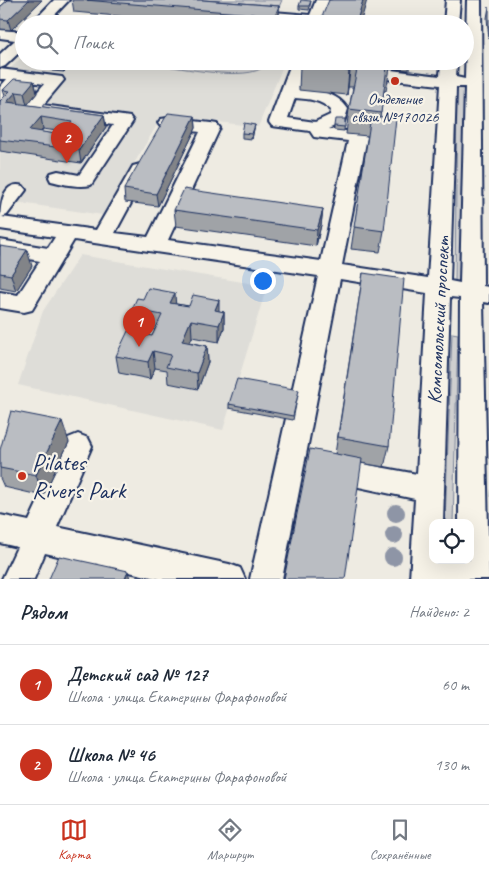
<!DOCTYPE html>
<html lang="ru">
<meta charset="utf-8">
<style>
:root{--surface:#fff;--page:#f6f6f7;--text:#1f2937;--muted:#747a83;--line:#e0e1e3;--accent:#c8321e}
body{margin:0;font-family:Caveat,sans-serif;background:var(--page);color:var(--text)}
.controls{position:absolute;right:15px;bottom:15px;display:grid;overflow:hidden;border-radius:10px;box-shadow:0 5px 20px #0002}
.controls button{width:45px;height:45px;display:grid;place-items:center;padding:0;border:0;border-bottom:1px solid var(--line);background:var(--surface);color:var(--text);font:25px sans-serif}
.you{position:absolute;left:262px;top:280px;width:18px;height:18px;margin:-12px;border:4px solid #fff;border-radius:50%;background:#1a73e8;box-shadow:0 0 0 8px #1a73e833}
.badge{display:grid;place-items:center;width:32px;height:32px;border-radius:50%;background:var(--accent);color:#fff;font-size:16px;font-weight:700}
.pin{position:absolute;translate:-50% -41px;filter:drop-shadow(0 1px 2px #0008)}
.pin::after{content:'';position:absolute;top:26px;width:18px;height:15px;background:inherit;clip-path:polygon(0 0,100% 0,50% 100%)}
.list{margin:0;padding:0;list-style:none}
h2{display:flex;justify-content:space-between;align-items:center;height:65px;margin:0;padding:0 20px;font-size:21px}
h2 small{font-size:16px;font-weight:400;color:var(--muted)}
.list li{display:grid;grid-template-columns:32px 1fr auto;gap:15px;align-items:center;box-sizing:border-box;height:80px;padding:0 20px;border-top:1px solid var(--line)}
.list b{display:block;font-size:19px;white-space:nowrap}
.list p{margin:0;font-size:16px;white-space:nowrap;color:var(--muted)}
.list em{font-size:16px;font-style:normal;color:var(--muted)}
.icon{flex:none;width:28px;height:28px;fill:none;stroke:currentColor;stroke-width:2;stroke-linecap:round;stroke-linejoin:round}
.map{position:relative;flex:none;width:489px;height:579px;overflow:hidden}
.search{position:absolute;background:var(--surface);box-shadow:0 5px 20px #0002;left:15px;right:15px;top:15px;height:55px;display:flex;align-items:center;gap:12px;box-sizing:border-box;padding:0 18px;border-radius:28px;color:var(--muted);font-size:19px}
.sheet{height:225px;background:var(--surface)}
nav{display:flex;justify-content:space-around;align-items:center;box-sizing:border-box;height:70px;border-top:1px solid var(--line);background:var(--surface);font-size:14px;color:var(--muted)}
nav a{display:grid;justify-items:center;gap:2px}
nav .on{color:var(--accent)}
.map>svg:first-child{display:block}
</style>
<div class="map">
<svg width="489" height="579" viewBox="0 0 489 579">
<rect width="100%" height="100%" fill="#eeebe2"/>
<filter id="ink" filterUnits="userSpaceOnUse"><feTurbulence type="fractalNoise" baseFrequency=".02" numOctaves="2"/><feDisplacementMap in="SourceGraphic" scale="10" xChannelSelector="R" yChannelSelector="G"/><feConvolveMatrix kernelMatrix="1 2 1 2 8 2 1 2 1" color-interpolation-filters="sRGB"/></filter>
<g filter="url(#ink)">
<path fill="#deddd8" d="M24 55V61H285L258 127 163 115 103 215 0 200V79Z
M80 255 267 286 223 430 18 385 43 311Z"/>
<path fill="#cfcfcf" stroke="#757f96" d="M120 0H282L276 14Z
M168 61H267V62C259 84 185 68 165 66Z
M457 88 464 89 462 282 455 281Z
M452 333 458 334 453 523H445Z"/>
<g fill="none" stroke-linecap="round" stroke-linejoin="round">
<defs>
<path id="minor" d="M0 0H11L5 7 0 8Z
M54 0H69L46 24H31Z
M316 0H330L321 24 249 18 242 14 249 10 310 15Z
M446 0H460L458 24H444Z
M467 0H481L483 286 489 287V303L483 302 489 579H410L415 499 321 479 317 470 321 461 331 458 417 474 427 293 340 279 282 579H250L318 276 74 240 32 310 24 312 0 308V292L18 295 40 261 0 254V240L48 248 55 237 0 229C0 212 0 179 23 186L26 190 7 215 2 217 96 230 133 166 140 164 147 166 149 170 115 233 148 237 200 132 161 127 158 123 161 119 167 118 211 123 217 124 220 128 168 240 321 261 348 141 314 137 310 131 272 126 269 122 292 61H308L298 88C317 90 337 92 348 109L344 122 328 129 364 133 367 137 342 265 428 278 440 85 358 76 352 74 350 71 352 68 358 66 440 76 441 61H457L456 77 465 79ZM456 87H465L460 283 450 281ZM295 98C309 99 321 100 331 110L330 115 315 122 288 118ZM450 297 460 298 459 523H470V560H433V523H443Z
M0 30 24 32V48L5 66 0 68V54L15 40 0 38Z
M0 69 62 77 64 80 43 105 130 117 133 121 91 185C79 188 63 184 51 181L49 177 51 173 58 171 79 175 113 125 25 113 23 109 44 84 23 81 6 99 0 101V87L7 79H0Z
M78 434 88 438 92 446 57 527 229 564 240 568 245 579H160L45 553 34 579H2L17 547 0 543V515L29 521 68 438Z"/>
</defs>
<use href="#minor" stroke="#1b2f5e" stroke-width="4"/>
<use href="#minor" fill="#f7f3e8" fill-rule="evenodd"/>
</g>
<g fill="#8e95a6">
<circle cx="396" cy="513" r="9"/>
<circle cx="394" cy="535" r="9"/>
<circle cx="393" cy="557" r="9"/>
</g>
<path fill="#a0a3a7" stroke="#1b2f5e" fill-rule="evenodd" d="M8 0H42L11 30 0 29V7Z
M72 0H203L279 6V20L277 24H203L74 12Z
M311 1 309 10 299 9V6Z
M489 7V39L487 18Z
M52 61H72L64 72 52 71 51 63Z
M301 61H410L409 70 390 68 386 91H384L380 117 384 231 380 252 351 249 368 136 346 134 349 109 353 87H348L347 95 299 90 300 66Z
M34 81 37 93 27 105 104 115 106 127 81 163 0 151V101L5 96 3 90ZM43 129 64 132 62 135 41 132Z
M195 116 196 128 158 206 125 202 124 189Z
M345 119 344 131 334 130V126Z
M255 125 254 129 252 139 242 138V133Z
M323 209 321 225 316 246 176 226 174 210Z
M0 246 32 266 16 291 0 288Z
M363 273 389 446 384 467 361 463 335 454Z
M176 304 224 312V328L219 342 192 337 190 342 207 346 208 362 198 389 168 383 167 370 155 368 150 379 119 373 116 356 152 336 155 330 134 326 132 309Z
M298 394 293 420 229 408V404Z
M69 442 43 496 4 487 0 478V450Z"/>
<path fill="#828488" stroke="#1b2f5e" d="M29 0H42L11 30 8 20Z
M363 0H367L360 24H356Z
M279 6V20L277 24H275V16Z
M64 61H72L64 72 62 64Z
M351 63 347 95 349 71Z
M34 81 37 93 27 105 24 93Z
M16 92 19 104 7 102Z
M104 115 106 127 81 163 79 150Z
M195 116 196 128 158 206 156 194Z
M41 117 43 129 33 142 30 130Z
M255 125 254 129 252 139V134Z
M323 209 321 225 316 246 317 230Z
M27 250 32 266 16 291 11 275Z
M175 293 176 309 170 303Z
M219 300V316L215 310Z
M224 312V328L219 342V325Z
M191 320 192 337 184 357 182 341Z
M207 346 208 362 198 389 197 373Z
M153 351 155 368 150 379 148 362Z
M62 421 69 442 43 496 36 475Z
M128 571 130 579H125Z"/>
<path fill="#babdc2" stroke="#1b2f5e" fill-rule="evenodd" d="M8 0H29L8 20 0 19V7Z
M85 0H203L279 6 275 16Z
M301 0 311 1 309 6H299Z
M329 0H363L356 24H319Z
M52 61H64L62 64 51 63Z
M301 61H391L390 68 387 67 381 113 349 109 358 64 351 63 349 71 300 66Z
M14 79 34 81 24 93 16 92 7 102 104 115 79 150 0 140V101L10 91 3 90ZM41 117 72 122 62 135 30 130Z
M168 113 195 116 156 194 124 189Z
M371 116 396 118 384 231 354 227Z
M335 119H345V127L334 126Z
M244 123 255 125 252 134 242 133Z
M184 189 323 209 317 230 174 210Z
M0 246 27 250 11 275 0 273Z
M363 273 404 279 389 446 338 437Z
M148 288 175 293 170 303 189 306 193 295 219 300 215 310 224 312 219 325 191 320 182 341 207 346 197 373 166 367 171 355 153 351 148 362 116 356 128 331 152 336 162 315 132 309 137 298 143 299Z
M237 379 299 390 293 416 229 404Z
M11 411 62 421 36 475 0 468V450Z
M310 449 362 459 345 579H284Z
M59 556 128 571 125 579H49Z"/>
</g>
<g fill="#c8321e" stroke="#f7f3e8" stroke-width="2">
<circle cx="395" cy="81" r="5"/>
<circle cx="22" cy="476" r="5"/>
</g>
<g text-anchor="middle" stroke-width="4.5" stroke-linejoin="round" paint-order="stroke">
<g font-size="16" fill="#1b2f5e" stroke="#f7f3e8">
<text x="395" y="104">Отделение<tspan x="395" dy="18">связи №170026</tspan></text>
</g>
<g font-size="20" fill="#1b2f5e" stroke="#f7f3e8">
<text transform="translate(438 320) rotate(-87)" y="7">Комсомольский проспект</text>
</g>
<g font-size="24" fill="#1b2f5e" stroke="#f7f3e8" text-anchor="start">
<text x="32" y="470">Pilates<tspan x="32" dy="28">Rivers Park</tspan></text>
</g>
</g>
</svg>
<div class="controls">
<button><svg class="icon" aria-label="locate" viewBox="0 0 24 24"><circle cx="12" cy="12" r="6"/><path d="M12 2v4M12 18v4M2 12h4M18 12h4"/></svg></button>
</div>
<div class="you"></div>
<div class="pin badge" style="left:139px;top:347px">1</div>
<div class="pin badge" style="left:67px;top:163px">2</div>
<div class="search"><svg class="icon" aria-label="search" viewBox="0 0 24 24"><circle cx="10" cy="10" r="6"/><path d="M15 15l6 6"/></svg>Поиск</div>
</div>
<section class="sheet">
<h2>Рядом<small>Найдено: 2</small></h2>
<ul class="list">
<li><span class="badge">1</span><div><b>Детский сад № 127</b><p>Школа · улица Екатерины Фарафоновой</p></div><em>60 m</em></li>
<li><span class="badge">2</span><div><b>Школа № 46</b><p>Школа · улица Екатерины Фарафоновой</p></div><em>130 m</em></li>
</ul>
</section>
<nav>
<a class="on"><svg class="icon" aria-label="map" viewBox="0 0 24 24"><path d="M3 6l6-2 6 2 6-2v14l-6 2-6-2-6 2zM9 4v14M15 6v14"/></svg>Карта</a>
<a><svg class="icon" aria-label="directions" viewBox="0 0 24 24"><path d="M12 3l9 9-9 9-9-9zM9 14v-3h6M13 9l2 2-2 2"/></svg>Маршрут</a>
<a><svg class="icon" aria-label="saved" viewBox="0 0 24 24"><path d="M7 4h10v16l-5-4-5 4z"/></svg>Сохранённые</a>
</nav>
